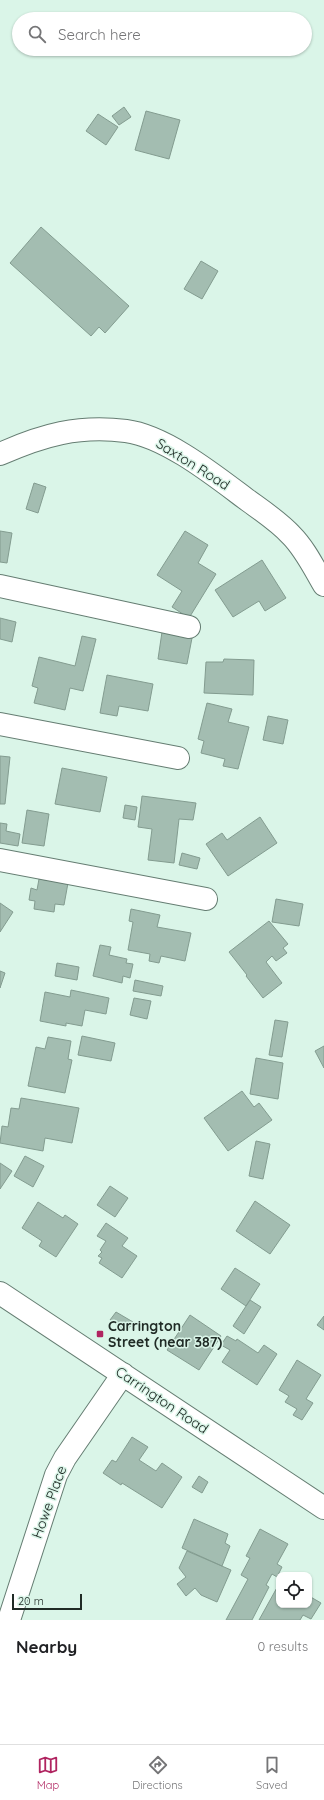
<!DOCTYPE html>
<style>
:root{--surface:#fff;--page:#f2f2f2;--text:#202124;--muted:#757577;--line:#e0e0e0;--accent:#b02460}
body{margin:0;font-family:Quicksand,sans-serif;background:var(--page);color:var(--text)}
.controls{position:absolute;right:12px;bottom:12px;display:grid;overflow:hidden;border-radius:8px;box-shadow:0 1px 3px #0004}
.controls button{width:36px;height:36px;display:grid;place-items:center;padding:0;border:0;border-bottom:1px solid var(--line);background:var(--surface);color:var(--text);font:20px sans-serif}
.scale{position:absolute;left:12px;bottom:10px;width:70px;box-sizing:border-box;padding-left:4px;border:2px solid #202b26;border-top:0;font-size:11px;line-height:14px;white-space:nowrap;color:#202b26;-webkit-text-stroke:3px #daf5e8;paint-order:stroke}
.list{margin:0;padding:0;list-style:none}
h2{display:flex;justify-content:space-between;align-items:center;height:52px;margin:0;padding:0 16px;font-size:17px}
h2 small{font-size:13px;font-weight:400;color:var(--muted)}
.icon{flex:none;width:22px;height:22px;fill:none;stroke:currentColor;stroke-width:2;stroke-linecap:round;stroke-linejoin:round}
.map{position:relative;flex:none;width:324px;height:1620px;overflow:hidden}
.search{position:absolute;background:var(--surface);box-shadow:0 1px 3px #0004;left:12px;right:12px;top:12px;height:44px;display:flex;align-items:center;gap:10px;box-sizing:border-box;padding:0 14px;border-radius:22px;color:var(--muted);font-size:15px}
.sheet{height:124px;background:var(--surface)}
nav{display:flex;justify-content:space-around;align-items:center;box-sizing:border-box;height:56px;border-top:1px solid var(--line);background:var(--surface);font-size:11px;color:var(--muted)}
nav a{display:grid;justify-items:center;gap:2px}
nav .on{color:var(--accent)}
.map>svg:first-child{display:block}
</style>
<div class="map">
<svg width="324" height="1620" viewBox="0 0 324 1620">
<rect width="100%" height="100%" fill="#daf5e8"/>
<path fill="#a3bdb1" stroke="#839c90" d="M124 107 131 117 119 125 112 116Z
M146 111 180 120 169 159 135 150Z
M98 114 118 127 106 145 86 131Z
M41 227 129 306 105 333 99 327 91 336 10 263Z
M201 261 218 271 202 299 184 289Z
M34 483 46 487 38 513 26 509Z
M0 531 12 533 7 563 0 562Z
M185 531 208 545 198 563 216 574 189 618 172 607 182 591 157 575Z
M262 560 286 598 265 611 259 601 233 617 215 590Z
M0 618 16 622 12 642 0 639Z
M162 632 192 638 187 664 158 659Z
M82 636 96 639 83 691 70 688 65 710 34 703 38 688 32 686 39 657 75 666Z
M224 659 254 660 253 695 204 693 206 662H223Z
M107 675 153 684 148 711 119 706 117 716 100 713Z
M207 703 232 709 228 722 249 727 238 769 223 766 225 759 201 753 204 741 198 739Z
M268 716 288 720 283 744 263 740Z
M0 756 10 757 5 804H0Z
M62 768 107 777 100 812 55 804Z
M142 796 196 803 193 820 179 819 174 863 148 860 152 829 138 827Z
M125 805 137 807 135 820 123 818Z
M27 810 49 814 44 846 22 843Z
M260 817 277 843 228 876 206 844 222 833 227 840Z
M0 823 7 824 6 831 20 834 18 846 0 843Z
M182 853 200 858 197 869 179 865Z
M39 879 68 883 64 905 55 904 54 912 34 909 35 901 29 900 31 888 37 890Z
M276 899 303 904 299 926 272 922Z
M0 903 13 912 0 932Z
M131 909 160 915 157 927 191 933 185 961 161 956 159 963 149 961 150 954 128 950 133 922 129 921Z
M269 921 288 944 283 948 287 953 276 961 272 956 266 962 282 983 263 998 246 976 247 975 229 952Z
M100 945 111 947 109 955 127 959 126 963 133 964 130 978 123 976 122 983 93 976Z
M57 963 79 967 77 980 55 976Z
M0 971 5 973 0 988Z
M135 980 163 986 161 996 133 991Z
M71 990 109 998 106 1014 85 1010 82 1026 66 1023V1026L40 1021 45 992 70 997Z
M134 998 151 1001 147 1019 130 1015Z
M275 1020 288 1022 282 1057 269 1055Z
M82 1036 115 1043 111 1061 78 1055Z
M48 1037 71 1041 68 1059 72 1060 65 1093 28 1086 36 1047 45 1049Z
M324 1046V1068L315 1051Z
M256 1058 283 1063 278 1099 250 1094Z
M242 1091 254 1107 259 1103 272 1120 228 1151 204 1118Z
M21 1098 79 1108 72 1143 45 1138 43 1151 0 1143 2 1126 8 1127 11 1108 19 1109Z
M256 1141 270 1144 263 1179 249 1176Z
M25 1156 44 1166 33 1187 14 1176Z
M0 1163 12 1171 0 1189Z
M110 1186 128 1198 115 1217 97 1205Z
M255 1201 290 1225 270 1254 236 1231Z
M38 1202 63 1218 65 1215 78 1224 56 1257 39 1246 42 1241 22 1228Z
M106 1223 128 1238 122 1246 137 1256 122 1278 99 1263 102 1258 98 1256 102 1252 100 1250 106 1241 97 1236Z
M235 1268 260 1284 246 1306 221 1289Z
M250 1300 261 1307 244 1334 233 1326Z
M116 1312 133 1322 127 1331 110 1320Z
M190 1315 221 1336 199 1370 167 1350Z
M324 1316V1330L317 1325Z
M227 1336 236 1341 237 1339 258 1353 264 1345 277 1354 257 1385 222 1362 230 1350 221 1345Z
M297 1360 321 1375 306 1399 313 1403 302 1420 293 1415 297 1409 285 1402 289 1396 279 1390Z
M132 1437 148 1447 139 1460 156 1471 162 1463 182 1477 162 1508 122 1483 121 1485 103 1473 112 1460 116 1462Z
M199 1476 208 1482 202 1493 192 1487Z
M194 1519 228 1534 225 1543 230 1546 222 1566 182 1548Z
M260 1529 288 1544 277 1564 282 1567 277 1577 272 1574 266 1585 269 1587 252 1620H226L248 1579 241 1575 250 1558 246 1556Z
M187 1551 231 1570 217 1602 201 1595 195 1588 186 1596 177 1584 186 1577 179 1568Z
M279 1584V1605H309V1596L321 1603 311 1619 303 1615 300 1620H259Z"/>
<g fill="none" stroke-linecap="round" stroke-linejoin="round">
<defs>
<path id="minor" d="M0 454C43 435 78 425 126 431 165 436 214 475 246 499 261 510 278 521 291 535 305 549 314 568 324 585
M0 586 189 627
M0 724 178 758
M0 860 206 899
M0 1293 324 1508
M9 1620 56 1475 65 1458 123 1374"/>
</defs>
<use href="#minor" stroke="#657d72" stroke-width="24"/>
<use href="#minor" stroke="#fff" stroke-width="22"/>
</g>
<rect fill="#b02460" stroke="#daf5e8" stroke-width="1.5" x="96" y="1330" width="8" height="8" rx="2"/>
<g text-anchor="middle" stroke-width="3" stroke-linejoin="round" paint-order="stroke">
<g font-size="14" fill="#202b26" stroke="#daf5e8">
<text transform="translate(193 464) rotate(32)" y="5">Saxton Road</text>
<text transform="translate(162 1400) rotate(34)" y="5">Carrington Road</text>
<text transform="translate(49 1502) rotate(-70)" y="5">Howe Place</text>
</g>
<g font-size="14" font-weight="bold" fill="#202b26" stroke="#daf5e8" text-anchor="start">
<text x="108" y="1331">Carrington<tspan x="108" dy="16">Street (near 387)</tspan></text>
</g>
</g>
</svg>
<div class="controls">
<button><svg class="icon" aria-label="locate" viewBox="0 0 24 24"><circle cx="12" cy="12" r="6"/><path d="M12 2v4M12 18v4M2 12h4M18 12h4"/></svg></button>
</div>
<div class="scale">20 m</div>
<div class="search"><svg class="icon" aria-label="search" viewBox="0 0 24 24"><circle cx="10" cy="10" r="6"/><path d="M15 15l6 6"/></svg>Search here</div>
</div>
<section class="sheet">
<h2>Nearby<small>0 results</small></h2>
<ul class="list">
</ul>
</section>
<nav>
<a class="on"><svg class="icon" aria-label="map" viewBox="0 0 24 24"><path d="M3 6l6-2 6 2 6-2v14l-6 2-6-2-6 2zM9 4v14M15 6v14"/></svg>Map</a>
<a><svg class="icon" aria-label="directions" viewBox="0 0 24 24"><path d="M12 3l9 9-9 9-9-9zM9 14v-3h6M13 9l2 2-2 2"/></svg>Directions</a>
<a><svg class="icon" aria-label="saved" viewBox="0 0 24 24"><path d="M7 4h10v16l-5-4-5 4z"/></svg>Saved</a>
</nav>
